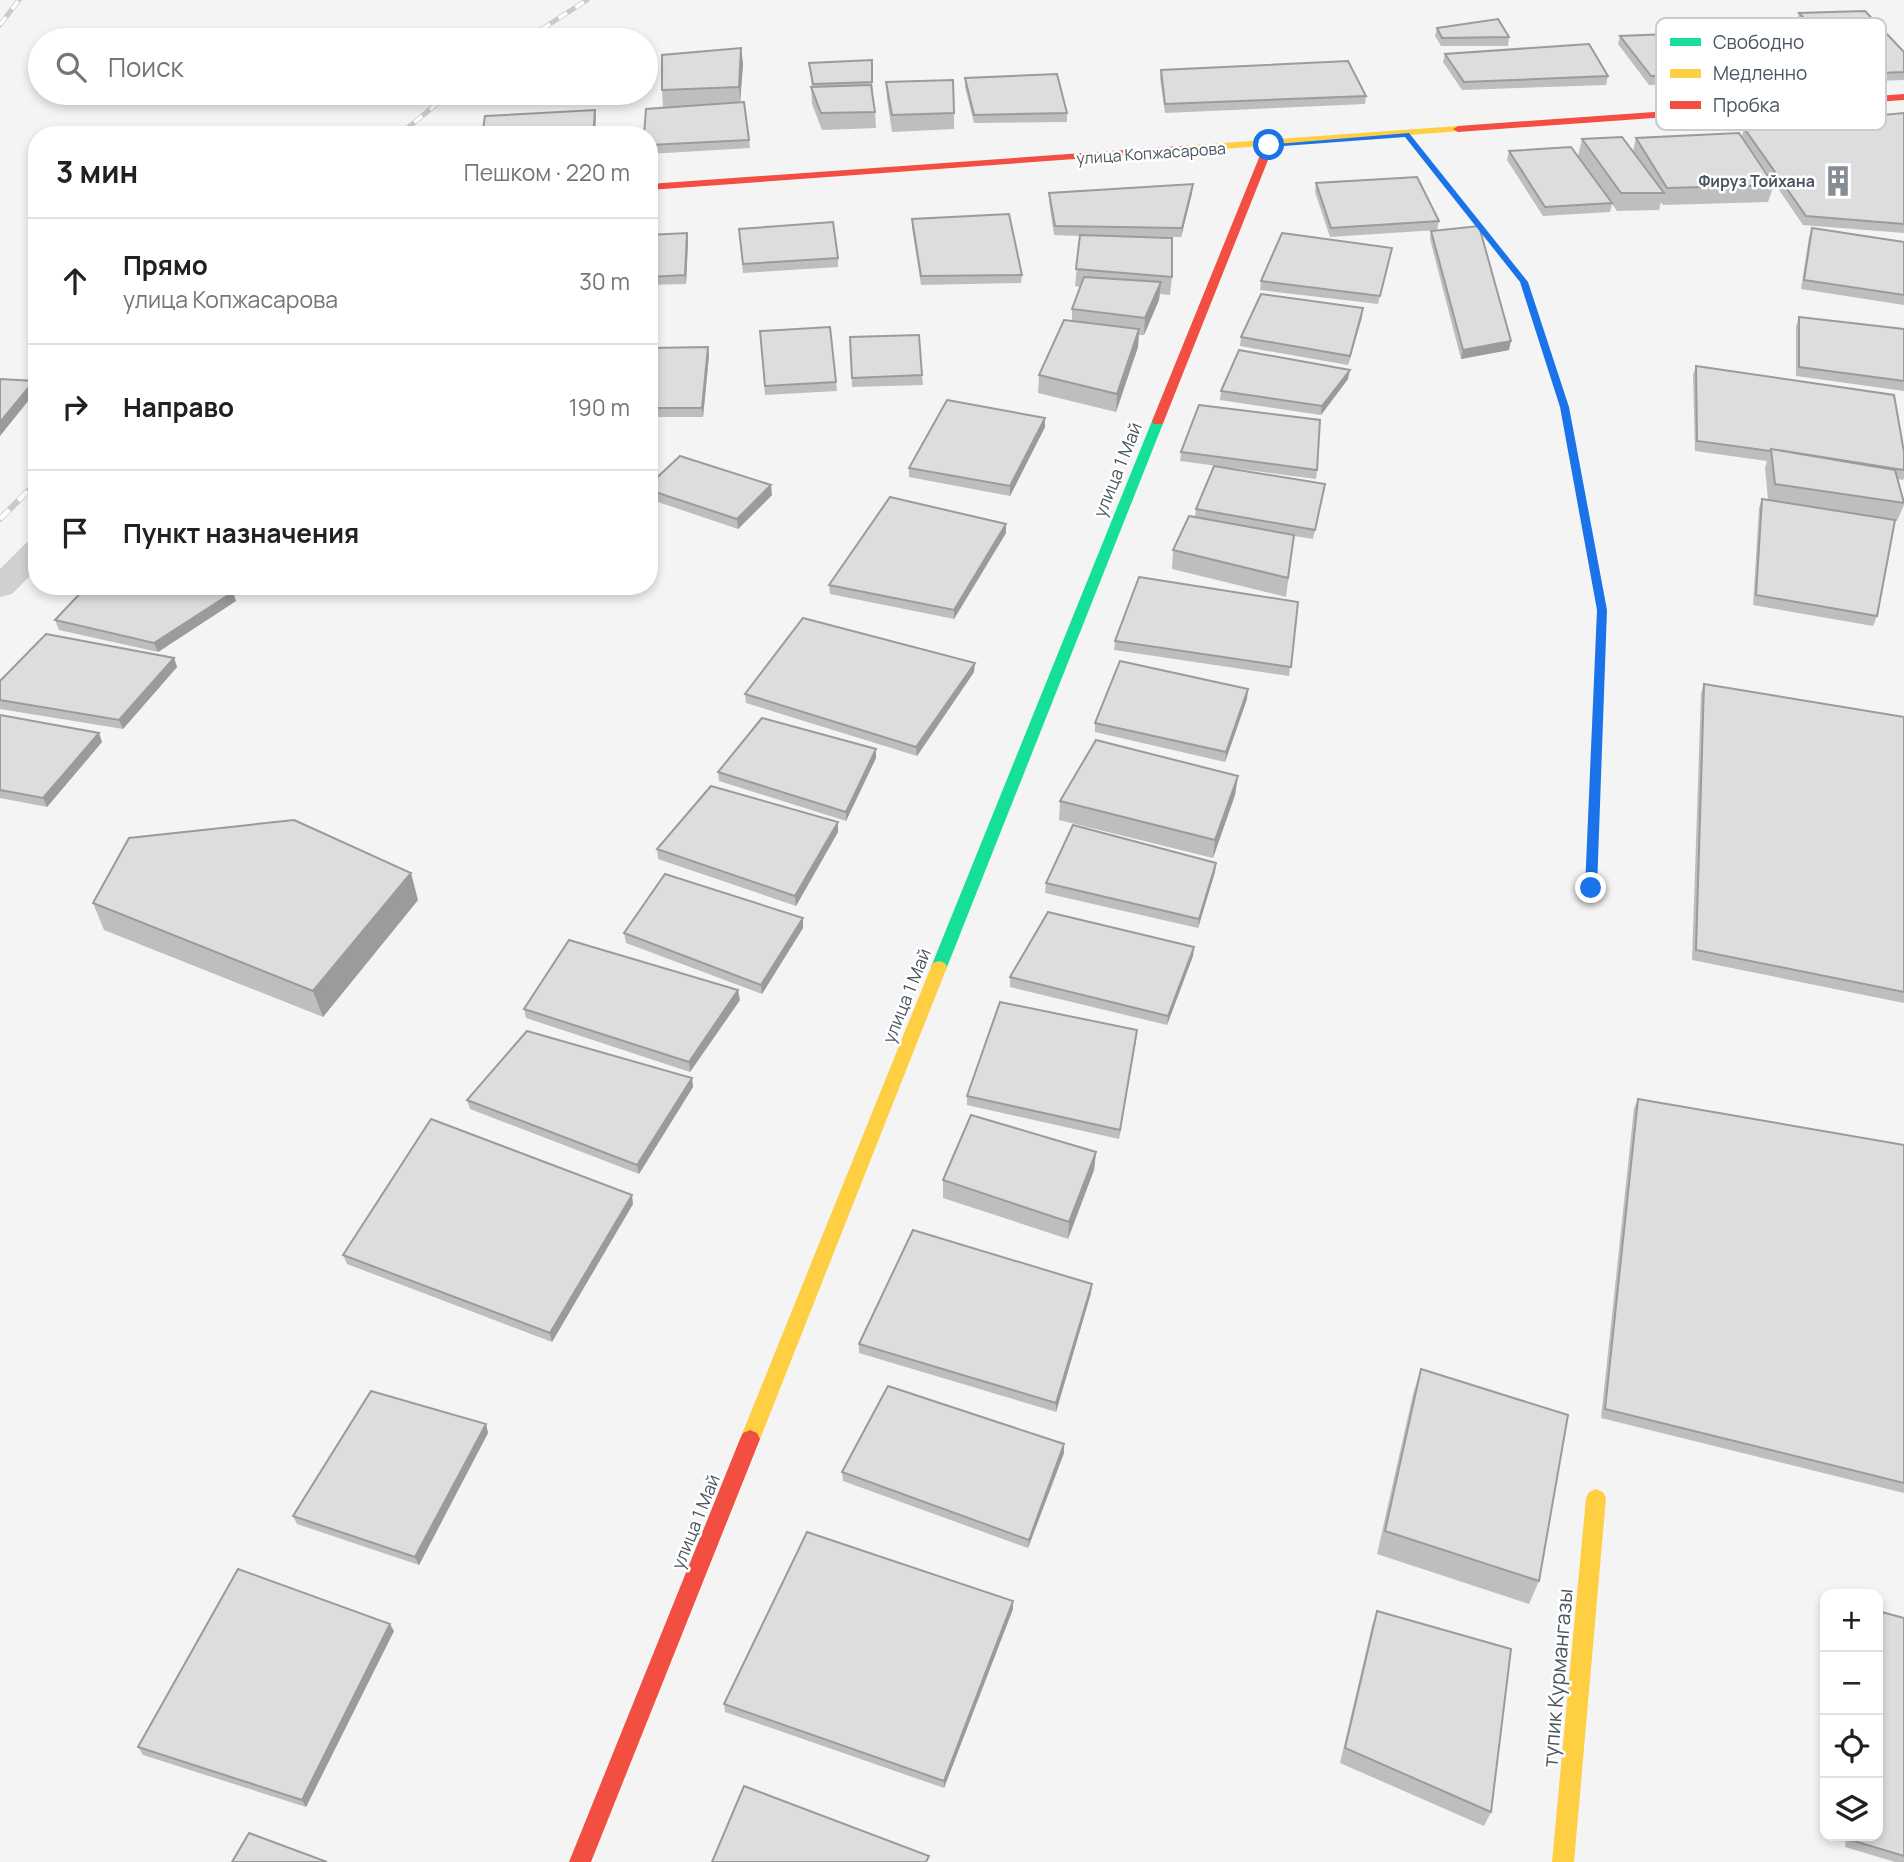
<!DOCTYPE html>
<html lang="ru">
<meta charset="utf-8">
<style>
:root{--surface:#fff;--page:#f2f2f2;--text:#202124;--muted:#757577;--line:#e0e0e0}
body{margin:0;font-family:Manrope,sans-serif;background:var(--page);color:var(--text)}
.controls{position:absolute;right:21px;bottom:21px;display:grid;overflow:hidden;border-radius:14px;box-shadow:0 4px 10px #0003}
.controls button{width:63px;height:63px;display:grid;place-items:center;padding:0;border:0;border-bottom:2px solid var(--line);background:var(--surface);color:var(--text);font:35px sans-serif}
.stop{position:absolute;width:21px;height:21px;margin:-16px;border:5px solid #1a73e8;border-radius:50%;background:#fff}
.stop.end{background:#1a73e8;border-color:#fff;box-shadow:0 2px 7px #0008}
.list{margin:0;padding:0;list-style:none}
h2{display:flex;justify-content:space-between;align-items:center;height:91px;margin:0;padding:0 28px;font-size:30px}
h2 small{font-size:23px;font-weight:400;color:var(--muted)}
.list li{display:grid;grid-template-columns:46px 1fr auto;gap:21px;align-items:center;box-sizing:border-box;height:126px;padding:0 28px;border-top:2px solid var(--line)}
.list b{display:block;font-size:26px;white-space:nowrap}
.list p{margin:0;font-size:23px;white-space:nowrap;color:var(--muted)}
.list em{font-size:23px;font-style:normal;color:var(--muted)}
.icon{flex:none;width:38px;height:38px;fill:none;stroke:currentColor;stroke-width:2;stroke-linecap:round;stroke-linejoin:round}
.map{position:relative;flex:none;width:1904px;height:1862px;overflow:hidden}
.search{position:absolute;background:var(--surface);box-shadow:0 4px 10px #0003;left:28px;top:28px;width:630px;height:77px;display:flex;align-items:center;gap:18px;box-sizing:border-box;padding:0 24px;border-radius:38px;color:var(--muted);font-size:26px}
.panel{position:absolute;background:var(--surface);box-shadow:0 4px 10px #0003;left:28px;top:126px;width:630px;height:469px;border-radius:28px}
.map>svg:first-child{display:block}
</style>
<div class="map">
<svg width="1904" height="1862" viewBox="0 0 1904 1862">
<rect width="100%" height="100%" fill="#f4f4f4"/>
<g fill="none" stroke-linecap="round" stroke-linejoin="round">
<path stroke="#bcc7c4" stroke-width="2.5" stroke-dasharray="3.5 2.5" stroke-linecap="butt" d="M1434 168 1524 282 1538 325"/>
<path stroke="#bcc7c4" stroke-width="3.5" stroke-dasharray="4.5 2.5" stroke-linecap="butt" d="M1537 323 1565 407 1602 610 1597 729"/>
<path stroke="#bcc7c4" stroke-width="4.5" stroke-dasharray="5 3.5" stroke-linecap="butt" d="M1591 888 1597 727"/>
<path fill="#ced0d2" fill-rule="evenodd" d="M37 540V569L12 594 0 597V569L26 543Z"/>
<path fill="#16e098" fill-rule="evenodd" d="M1158 417 1164 421 947 967 945 971H933L931 967 1152 421Z"/>
<path fill="#ffcf43" fill-rule="evenodd" d="M1458 126 1462 127V131L1195 151 1190 148 1195 145Z
M939 961 945 963 947 967 760 1439 757 1445 750 1448 743 1445 740 1439 931 967 933 963Z
M1596 1489 1603 1492 1606 1498 1574 1862H1552L1586 1498 1589 1492Z"/>
<path fill="#f24e42" fill-rule="evenodd" d="M1904 94V100L1458 132 1453 129 1458 126Z
M1265 143 1274 145 1164 421 1162 424H1154L1152 421Z
M1195 145 1200 148 1199 150 649 190V184Z
M750 1430 757 1433 760 1439 591 1862H569L740 1439 743 1433Z"/>
<defs>
<path id="rail-far1" d="M0 25 19 0
M525 40 587 0
M399 135 450 93"/>
<path id="rail" d="M0 519 37 482"/>
</defs>
<use href="#rail-far1" stroke="#c9cacc" stroke-width="5"/>
<use href="#rail" stroke="#c9cacc" stroke-width="6"/>
<use href="#rail-far1" stroke="#fff" stroke-width="3.5" stroke-dasharray="10" stroke-linecap="butt"/>
<use href="#rail" stroke="#fff" stroke-width="4.5" stroke-dasharray="13" stroke-linecap="butt"/>
</g>
<path fill="#bebebf" d="M1799 13 1904 52V80L1852 82 1797 21Z
M1437 28 1509 37 1508 46H1441L1435 36Z
M1620 36 1822 70 1820 78 1649 85 1618 44Z
M741 48 743 64 740 103 749 140 750 148 649 154V135L713 105 663 107 662 90Z
M1445 54 1608 76 1606 85 1462 90 1443 62Z
M809 63 872 82 873 90H872L875 112 876 128 822 130 812 104 811 87H812Z
M1161 70 1366 96 1365 104 1165 113 1160 78Z
M965 78 1067 113V122L974 123 965 87Z
M886 82 954 113V129L892 132 887 99Z
M1904 113V233L1803 225 1742 136 1744 128Z
M1636 138 1774 185 1768 202 1663 205 1661 202 1659 210 1617 211 1612 204 1610 212 1543 216 1507 160 1509 151 1608 198 1578 156 1582 139 1633 151Z
M1316 183 1439 221 1437 230 1330 237 1315 192Z
M1049 193H1192L1181 237 1107 236 1172 277 1170 295 1160 294 1159 300 1144 335H1139L1138 347 1116 412 1038 393 1039 375 1072 321V309L1080 287 1075 286 1080 236 1054 235 1049 201Z
M912 219 1022 275 1021 283 921 285 912 228Z
M1812 228 1904 242V305L1801 289 1809 237Z
M739 229 838 258V267L743 273Z
M1431 231 1509 350 1461 359 1430 239Z
M687 233 688 242 686 284 649 285V235Z
M1392 248 1378 304 1260 290 1261 281Z
M1362 317 1348 365 1240 346 1241 337Z
M1799 317 1904 329V391L1796 376V326Z
M760 331 836 382 837 391 765 395Z
M850 337 922 375 923 385 852 387Z
M649 348 709 356 703 417H649Z
M1696 366 1904 452V478L1903 480 1898 479 1904 500V505L1897 521H1895L1877 616 1873 626 1753 605 1759 508 1762 499H1768L1765 468 1767 461 1695 451 1693 375Z
M1348 379 1321 415 1220 400 1221 391Z
M1045 418V427L1010 496 909 477V468Z
M1181 452 1317 470 1316 479 1180 461Z
M1325 484 1313 539 1294 536 1286 597 1172 569 1173 550 1195 517 1196 509Z
M649 485 772 495 738 529 649 499Z
M1006 524V533L954 619 830 594 829 585Z
M219 586H247L240 592Z
M236 601 158 652 59 630 55 620Z
M1298 602 1289 676 1114 650 1115 641Z
M174 658 177 667 123 729 0 709V681Z
M974 672 917 756 746 703 745 694Z
M1704 684 1904 717V1003L1692 960 1701 693Z
M1247 699 1225 762 1095 732V723Z
M0 715 102 742 47 807 0 798Z
M876 758 846 821 719 781 718 772Z
M1238 776 1235 795 1213 858 1059 820 1060 801Z
M838 832 796 906 658 859 657 849Z
M1216 863 1215 872 1198 928 1045 893 1046 883Z
M418 900 323 1017 104 930 93 903Z
M803 928 762 994 626 943 624 933Z
M1194 947 1193 956 1167 1025 1010 987V977Z
M740 1000 690 1072 526 1018 524 1009Z
M1136 1040 1119 1139 967 1105V1096Z
M692 1078 693 1087 639 1174 470 1109 467 1100Z
M1638 1099 1904 1145V1493L1601 1418 1634 1108Z
M1096 1152 1094 1170 1068 1239 943 1198V1180Z
M633 1204 552 1342 347 1264 343 1255Z
M1091 1293 1056 1412 859 1353V1344Z
M1421 1369 1539 1581 1529 1604 1377 1554 1413 1394Z
M486 1424 488 1433 419 1565 297 1524 293 1516Z
M1064 1453 1028 1548 843 1481 842 1472Z
M1013 1609 944 1788 725 1712 724 1704Z
M1377 1611 1491 1812 1484 1826 1340 1763 1372 1626Z
M1904 1618V1862H1895L1845 1847 1846 1836H1878Z
M394 1631 306 1807 143 1755 138 1747Z"/>
<path fill="#9b9b9b" d="M741 48 743 64 740 103 739 87Z
M595 110 596 118 595 135H593Z
M1193 184 1192 193 1181 237 1182 228Z
M687 233 688 242 686 284 685 275Z
M1161 282 1159 300 1144 335 1145 318Z
M1363 308 1362 317 1348 365 1350 356Z
M1139 329 1138 347 1116 412 1117 394Z
M1511 341 1509 350 1461 359 1463 350Z
M708 347 709 356 703 417 702 408Z
M1350 370 1348 379 1321 415 1322 406Z
M34 381 37 390 0 436V422Z
M1045 418V427L1010 496V486Z
M771 485 772 495 738 529 737 519Z
M1006 524V533L954 619V610Z
M238 586H247L240 592Z
M233 592 236 601 158 652 154 643Z
M174 658 177 667 123 729 119 720Z
M975 663 974 672 917 756 916 747Z
M1248 689 1247 699 1225 762 1226 752Z
M99 733 102 742 47 807 43 798Z
M876 749V758L846 821V812Z
M1238 776 1235 795 1213 858 1215 840Z
M838 822V832L796 906 795 896Z
M1216 863 1215 872 1198 928 1199 919Z
M411 873 418 900 323 1017 313 991Z
M803 918V928L762 994 761 985Z
M1194 947 1193 956 1167 1025 1168 1016Z
M738 990 740 1000 690 1072 689 1062Z
M1137 1030 1136 1040 1119 1139 1120 1130Z
M692 1078 693 1087 639 1174 637 1165Z
M1096 1152 1094 1170 1068 1239 1069 1222Z
M632 1195 633 1204 552 1342 550 1333Z
M1092 1284 1091 1293 1056 1412V1403Z
M486 1424 488 1433 419 1565 415 1557Z
M1064 1444V1453L1028 1548 1029 1540Z
M1013 1601V1609L944 1788V1781Z
M390 1624 394 1631 306 1807 302 1800Z"/>
<path fill="#ddddde" stroke="#9b9b9b" stroke-width="2" d="M1865 11 1904 52V72L1855 74 1799 13Z
M1498 19 1509 37 1442 38 1437 28Z
M1790 29 1822 70 1651 76 1620 36Z
M1589 44 1608 76 1464 82 1445 54Z
M741 48 739 87 662 90V55Z
M872 60V82L813 84 809 63Z
M1348 61 1366 96 1165 104 1161 70Z
M1057 74 1067 113 974 115 965 78Z
M953 80 954 113 892 115 886 82Z
M871 85 875 112 821 113 811 87Z
M744 102 749 140 649 145V135H644L646 109Z
M595 110 593 135H482L485 116Z
M1904 113V224L1806 216 1744 128Z
M1739 133 1774 185 1667 188 1636 138Z
M1622 137 1664 193H1621L1582 139Z
M1571 147 1612 203 1545 207 1509 151Z
M1417 177 1439 221 1331 228 1316 183Z
M1193 184 1182 228 1055 226 1049 193Z
M1009 214 1022 275 921 276 912 219Z
M833 222 838 258 743 264 739 229Z
M1479 226 1511 341 1463 350 1431 231Z
M1812 228 1904 242V295L1804 280Z
M687 233 685 275 649 277V235Z
M1282 233 1392 248 1380 296 1261 281Z
M1080 235 1172 238V277L1076 269Z
M1084 277 1161 282 1145 318 1072 309Z
M1261 294 1363 308 1350 356 1241 337Z
M1799 317 1904 329V381L1799 367Z
M1064 320 1139 329 1117 394 1039 375Z
M830 327 836 382 765 386 760 331Z
M919 335 922 375 852 378 850 337Z
M708 347 702 408H649V348Z
M1239 350 1350 370 1322 406 1221 391Z
M1696 366 1894 395 1904 452V470L1771 449 1770 451 1697 441Z
M0 379 34 381 0 422Z
M947 400 1045 418 1010 486 909 468Z
M1199 405 1320 420 1317 470 1181 452Z
M1771 449 1895 470 1904 503 1775 484Z
M680 456 771 485 737 519 649 490V485Z
M1214 466 1325 484 1315 530 1196 509Z
M890 497 1006 524 954 610 829 585Z
M1762 499 1895 520 1877 616 1756 595Z
M1189 516 1294 535 1288 578 1173 550Z
M1139 577 1298 602 1291 667 1115 641Z
M87 586H206L233 592 154 643 55 620Z
M803 618 975 663 916 747 745 694Z
M46 634 174 658 119 720 0 700V681Z
M1120 661 1248 689 1226 752 1095 723Z
M1704 684 1904 717V992L1696 950Z
M0 715 99 733 43 798 0 790Z
M762 718 876 749 846 812 718 772Z
M1096 740 1238 776 1215 840 1060 801Z
M711 786 838 822 795 896 657 849Z
M294 820 411 873 313 991 93 903 129 838Z
M1073 825 1216 863 1199 919 1046 883Z
M665 874 803 918 761 985 624 933Z
M1048 912 1194 947 1168 1016 1010 977Z
M569 940 738 990 689 1062 524 1009Z
M1000 1002 1137 1030 1120 1130 967 1096Z
M527 1031 692 1078 637 1165 467 1100Z
M1638 1099 1904 1145V1483L1605 1409Z
M971 1115 1096 1152 1069 1222 943 1180Z
M431 1119 632 1195 550 1333 343 1255Z
M913 1230 1092 1284 1056 1403 859 1344Z
M1421 1369 1568 1415 1539 1581 1385 1531Z
M888 1386 1064 1444 1029 1540 842 1472Z
M371 1391 486 1424 415 1557 293 1516Z
M807 1532 1013 1601 944 1781 724 1704Z
M238 1569 390 1624 302 1800 138 1747Z
M1377 1611 1511 1649 1491 1812 1345 1748Z
M1878 1611 1904 1618V1856L1851 1840 1852 1836H1878Z
M744 1786 929 1856 926 1862H712Z
M249 1833 327 1862H232Z"/>
<path fill="#1a73e8" d="M1409 133 1528 282 1569 407 1607 610 1597 888 1591 892 1585 888 1597 610 1560 407 1520 282 1405 137 1269 147 1265 145Z"/>
<defs>
<symbol id="building-bare" viewBox="-9 -9 18 18"><path d="M-4-6H4V6H1V3H-1V6H-4ZM-2.5-4.3h1.7v1.8h-1.7ZM.8-4.3h1.7v1.8H.8ZM-2.5-1h1.7V.8h-1.7ZM.8-1h1.7V.8H.8Z" fill="#868d94" stroke="#fff" stroke-width="2.5" paint-order="stroke"/></symbol>
</defs>
<g fill-rule="evenodd">
<use href="#building-bare" x="1816" y="159" width="44" height="44"/>
</g>
<g text-anchor="middle" stroke-width="5" stroke-linejoin="round" paint-order="stroke">
<g font-size="16" fill="#4a5661" stroke="#fff">
<text transform="translate(1151 153) rotate(-4)" y="6">улица Копжасарова</text>
</g>
<g font-size="16" font-weight="bold" fill="#4a5661" stroke="#fff" text-anchor="end">
<text x="1815" y="187">Фируз Тойхана</text>
</g>
<g font-size="18" fill="#4a5661" stroke="#fff">
<text transform="translate(1118 470) rotate(-68)" y="6">улица 1 Май</text>
<text transform="translate(907 996) rotate(-68)" y="6">улица 1 Май</text>
<text transform="translate(696 1522) rotate(-68)" y="6">улица 1 Май</text>
</g>
<g font-size="21" fill="#4a5661" stroke="#fff">
<text transform="translate(1558 1678) rotate(-85)" y="7">тупик Курмангазы</text>
</g>
</g>
<rect x="1656" y="18" width="230" height="112" rx="10" fill="#fff" stroke="#c9ccd0" stroke-width="2"/>
<rect x="1670" y="38" width="31" height="8" fill="#16e098"/>
<rect x="1670" y="69" width="31" height="9" fill="#ffcf43"/>
<rect x="1670" y="101" width="31" height="8" fill="#f24e42"/>
<g font-size="19" fill="#4a5661">
<text x="1713" y="49">Свободно</text>
<text x="1713" y="80">Медленно</text>
<text x="1713" y="112">Пробка</text>
</g>
</svg>
<div class="controls">
<button>+</button>
<button>−</button>
<button><svg class="icon" aria-label="locate" viewBox="0 0 24 24"><circle cx="12" cy="12" r="6"/><path d="M12 2v4M12 18v4M2 12h4M18 12h4"/></svg></button>
<button><svg class="icon" aria-label="layers" viewBox="0 0 24 24"><path d="M12 4l9 5-9 5-9-5zM3 14l9 5 9-5"/></svg></button>
</div>
<div class="stop" style="left:1269px;top:145px"></div>
<div class="stop end" style="left:1591px;top:888px"></div>
<div class="search"><svg class="icon" aria-label="search" viewBox="0 0 24 24"><circle cx="10" cy="10" r="6"/><path d="M15 15l6 6"/></svg>Поиск</div>
<section class="panel">
<h2>3 мин<small>Пешком · 220 m</small></h2>
<ul class="list">
<li><svg class="icon" aria-label="ahead" viewBox="0 0 24 24"><path d="M12 20V5M6 11l6-6 6 6"/></svg><div><b>Прямо</b><p>улица Копжасарова</p></div><em>30 m</em></li>
<li><svg class="icon" aria-label="right" viewBox="0 0 24 24"><path d="M7 20v-9h11M14 6l5 5-5 5"/></svg><div><b>Направо</b></div><em>190 m</em></li>
<li><svg class="icon" aria-label="arrive" viewBox="0 0 24 24"><path d="M6 21V4h12l-3 4 3 4H6"/></svg><div><b>Пункт назначения</b></div></li>
</ul>
</section>
</div>
